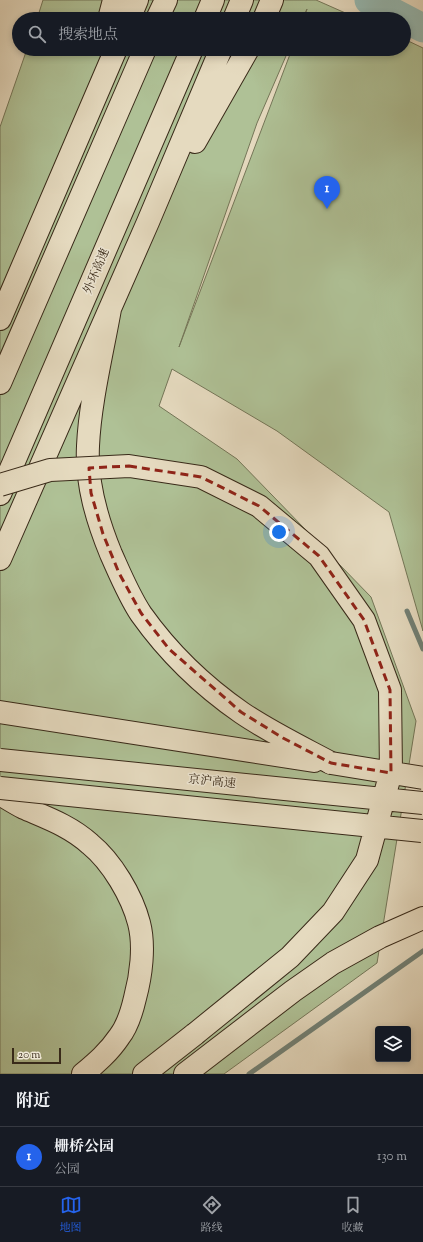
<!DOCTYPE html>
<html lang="zh">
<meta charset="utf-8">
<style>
:root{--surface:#171b24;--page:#242831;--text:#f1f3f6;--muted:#9ea1a6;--line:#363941;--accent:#2563eb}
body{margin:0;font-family:"Sorts Mill Goudy","Noto Serif SC",serif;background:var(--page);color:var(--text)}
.controls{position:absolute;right:12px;bottom:12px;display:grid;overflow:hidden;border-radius:4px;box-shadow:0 2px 6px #0003}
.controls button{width:36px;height:36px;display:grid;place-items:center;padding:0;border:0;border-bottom:1px solid var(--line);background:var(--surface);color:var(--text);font:20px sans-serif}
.scale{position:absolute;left:12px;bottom:10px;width:49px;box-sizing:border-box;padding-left:4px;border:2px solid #392a19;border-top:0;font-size:11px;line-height:14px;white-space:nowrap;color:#392a19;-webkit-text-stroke:3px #eee7d5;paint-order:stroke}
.you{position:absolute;left:279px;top:532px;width:14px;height:14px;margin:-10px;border:3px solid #fff;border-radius:50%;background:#1a73e8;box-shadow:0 0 0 6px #1a73e833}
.badge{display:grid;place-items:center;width:26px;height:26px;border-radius:50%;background:var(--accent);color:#fff;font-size:13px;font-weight:700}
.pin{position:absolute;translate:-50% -33px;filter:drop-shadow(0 1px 2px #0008)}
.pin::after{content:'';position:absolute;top:21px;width:14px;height:12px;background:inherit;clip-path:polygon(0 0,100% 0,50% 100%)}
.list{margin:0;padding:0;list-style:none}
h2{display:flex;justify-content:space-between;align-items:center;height:52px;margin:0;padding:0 16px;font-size:17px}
h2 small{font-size:13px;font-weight:400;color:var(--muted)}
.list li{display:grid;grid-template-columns:26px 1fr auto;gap:12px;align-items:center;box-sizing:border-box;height:60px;padding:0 16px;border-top:1px solid var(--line)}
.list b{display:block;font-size:15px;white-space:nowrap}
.list p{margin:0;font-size:13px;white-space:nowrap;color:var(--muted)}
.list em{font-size:13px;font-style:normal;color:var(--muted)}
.icon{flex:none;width:22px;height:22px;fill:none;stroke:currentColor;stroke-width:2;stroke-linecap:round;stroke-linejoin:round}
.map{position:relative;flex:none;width:423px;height:1074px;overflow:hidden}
.search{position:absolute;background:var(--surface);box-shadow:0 2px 6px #0003;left:12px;right:12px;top:12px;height:44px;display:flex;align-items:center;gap:10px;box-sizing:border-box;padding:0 14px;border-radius:22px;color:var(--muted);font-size:15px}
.sheet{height:112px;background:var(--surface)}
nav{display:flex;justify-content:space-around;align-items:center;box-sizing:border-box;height:56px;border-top:1px solid var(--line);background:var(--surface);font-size:11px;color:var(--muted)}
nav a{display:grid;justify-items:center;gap:2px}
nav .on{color:var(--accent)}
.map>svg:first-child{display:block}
</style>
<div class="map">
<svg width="423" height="1074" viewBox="0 0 423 1074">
<rect width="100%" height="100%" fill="#e5dabf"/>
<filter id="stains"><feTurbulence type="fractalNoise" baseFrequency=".005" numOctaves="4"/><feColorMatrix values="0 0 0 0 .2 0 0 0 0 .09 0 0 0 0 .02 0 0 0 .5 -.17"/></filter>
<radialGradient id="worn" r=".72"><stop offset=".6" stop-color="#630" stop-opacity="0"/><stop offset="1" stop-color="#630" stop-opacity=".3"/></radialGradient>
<path fill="#afc196" stroke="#747658" d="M43 0H316L359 19H304L307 9 302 19H37Z
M404 39 423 48V631L389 512 277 431 172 369 159 406 237 459 371 597 416 721 377 963 224 1074H0V127L27 49H289L257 123 179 347 292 49H404Z"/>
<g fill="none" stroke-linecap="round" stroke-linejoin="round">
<path stroke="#718075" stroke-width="5" d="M407 611 423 649
M249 1074 423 951"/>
<path stroke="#96bab3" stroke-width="29" d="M369 0 423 28"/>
<defs>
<path id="highway" d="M109 19 114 0
M129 19 137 0
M157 19 166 0
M205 19 213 0
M234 19 242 0
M264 19 272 0
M195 142 248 49
M110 309C102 354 90 402 88 446 86 484 97 520 111 554 120 574 129 596 141 614 168 652 203 686 242 713 270 732 301 747 331 763
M0 319 116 49
M0 383 145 49
M0 494 192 49
M0 559 148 222 221 49
M0 712 314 761
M0 794C8 799 16 804 24 808 47 818 70 826 90 844 112 862 132 896 139 923 145 946 141 976 135 998 132 1011 127 1027 119 1037 109 1052 96 1063 83 1074
M144 1074 195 1034
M185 1074 293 991 333 963 380 937 423 918"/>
</defs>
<use href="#highway" stroke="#392a19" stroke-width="24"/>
<use href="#highway" stroke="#e5dabf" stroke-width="22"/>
<defs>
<path id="highway-bridge" d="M0 485 50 470 129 466 201 477 259 506 319 556 364 620 390 690 391 772 367 860 333 912 290 957 195 1034
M0 760 423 803
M331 763 423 778
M0 788 422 831"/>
</defs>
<use href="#highway-bridge" stroke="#392a19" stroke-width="24" stroke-linecap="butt"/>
<use href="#highway-bridge" stroke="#e5dabf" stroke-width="22"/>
</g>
<path fill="none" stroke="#8f2418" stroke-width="3" stroke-dasharray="8 5" stroke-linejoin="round" d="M129 466 201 477 259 506 319 556 364 620 390 690 391 773 331 763 283 738 241 712 169 649 141 613 119 573 103 534 91 493 89 468Z"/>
<g text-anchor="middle" stroke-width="3" stroke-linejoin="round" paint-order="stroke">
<g font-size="12" fill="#392a19" stroke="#eee7d5">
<text transform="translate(96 271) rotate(-67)" y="4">外环高速</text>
<text transform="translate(212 781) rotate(6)" y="4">京沪高速</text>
</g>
</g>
<rect width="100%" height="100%" filter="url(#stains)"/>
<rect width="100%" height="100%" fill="url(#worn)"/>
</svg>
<div class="controls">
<button><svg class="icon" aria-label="layers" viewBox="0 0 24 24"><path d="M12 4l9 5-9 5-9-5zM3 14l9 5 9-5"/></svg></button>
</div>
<div class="scale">20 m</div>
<div class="you"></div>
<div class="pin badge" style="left:327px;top:209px">1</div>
<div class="search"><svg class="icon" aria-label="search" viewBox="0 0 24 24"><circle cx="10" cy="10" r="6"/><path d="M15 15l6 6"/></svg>搜索地点</div>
</div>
<section class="sheet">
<h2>附近<small></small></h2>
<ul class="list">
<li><span class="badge">1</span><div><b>栅桥公园</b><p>公园</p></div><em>130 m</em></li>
</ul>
</section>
<nav>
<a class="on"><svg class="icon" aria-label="map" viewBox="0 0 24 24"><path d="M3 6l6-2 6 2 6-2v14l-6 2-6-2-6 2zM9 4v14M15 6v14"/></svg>地图</a>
<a><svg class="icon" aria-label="directions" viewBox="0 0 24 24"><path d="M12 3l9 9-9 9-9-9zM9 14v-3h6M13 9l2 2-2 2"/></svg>路线</a>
<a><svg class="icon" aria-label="saved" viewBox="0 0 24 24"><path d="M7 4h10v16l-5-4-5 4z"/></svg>收藏</a>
</nav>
